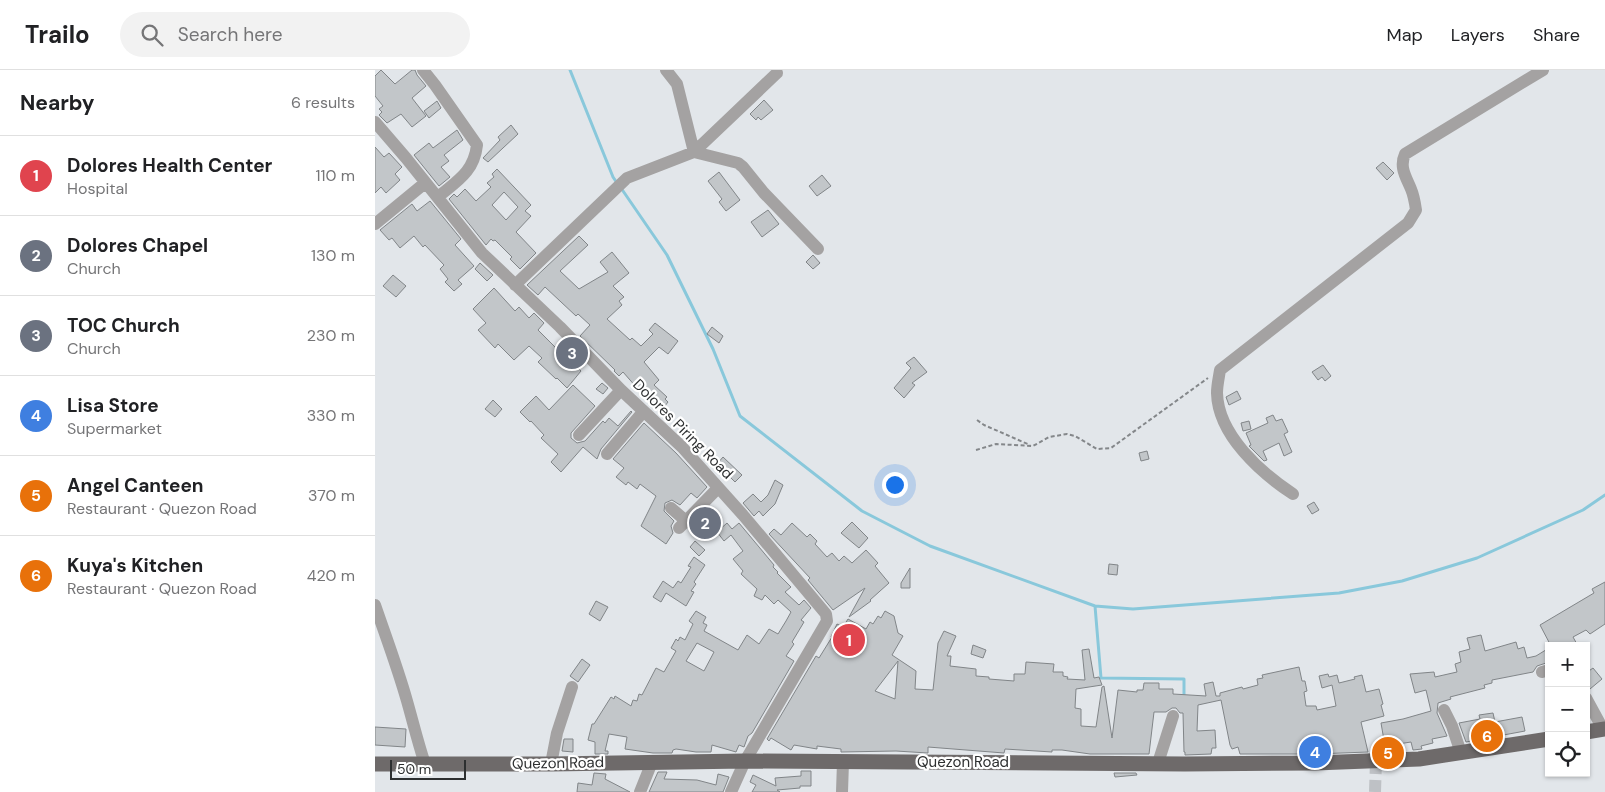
<!DOCTYPE html>
<meta charset="utf-8">
<style>
:root{--surface:#fff;--page:#f2f2f2;--text:#202124;--muted:#757577;--line:#e0e0e0;--accent:#111827}
body{margin:0;font-family:"DM Sans",sans-serif;background:var(--page);color:var(--text)}
.controls{position:absolute;right:15px;bottom:15px;display:grid;overflow:hidden;border-radius:0px;box-shadow:0 1px 4px #0004}
.controls button{width:45px;height:45px;display:grid;place-items:center;padding:0;border:0;border-bottom:1px solid var(--line);background:var(--surface);color:var(--text);font:25px sans-serif}
.scale{position:absolute;left:15px;bottom:12px;width:76px;box-sizing:border-box;padding-left:5px;border:2px solid #2d2f30;border-top:0;font-size:14px;line-height:18px;white-space:nowrap;color:#2d2f30;-webkit-text-stroke:4px #fff;paint-order:stroke}
.you{position:absolute;left:519px;top:414px;width:18px;height:18px;margin:-12px;border:4px solid #fff;border-radius:50%;background:#1a73e8;box-shadow:0 0 0 8px #1a73e833}
.badge{display:grid;place-items:center;width:32px;height:32px;border-radius:50%;background:var(--accent);color:#fff;font-size:16px;font-weight:700}
.pin{position:absolute;translate:-50% -50%;border:2px solid #fff;box-shadow:0 1px 5px #0006}
.list{margin:0;padding:0;list-style:none}
h2{display:flex;justify-content:space-between;align-items:center;height:65px;margin:0;padding:0 20px;font-size:21px}
h2 small{font-size:16px;font-weight:400;color:var(--muted)}
.list li{display:grid;grid-template-columns:32px 1fr auto;gap:15px;align-items:center;box-sizing:border-box;height:80px;padding:0 20px;border-top:1px solid var(--line)}
.list b{display:block;font-size:19px;white-space:nowrap}
.list p{margin:0;font-size:16px;white-space:nowrap;color:var(--muted)}
.list em{font-size:16px;font-style:normal;color:var(--muted)}
.icon{flex:none;width:28px;height:28px;fill:none;stroke:currentColor;stroke-width:2;stroke-linecap:round;stroke-linejoin:round}
.map{position:relative;flex:none;width:1230px;height:722px;overflow:hidden}
header{display:flex;align-items:center;gap:30px;box-sizing:border-box;height:70px;padding:0 25px;background:var(--surface);border-bottom:1px solid var(--line)}
header strong{font-size:24px}
nav{display:flex;gap:28px;margin-inline-start:auto;font-size:18px}
.search{width:350px;height:45px;background:var(--page);display:flex;align-items:center;gap:12px;box-sizing:border-box;padding:0 18px;border-radius:28px;color:var(--muted);font-size:19px}
main{display:flex}
aside{flex:1;background:var(--surface)}
.map>svg:first-child{display:block}
</style>
<header>
<strong>Trailo</strong>
<div class="search"><svg class="icon" aria-label="search" viewBox="0 0 24 24"><circle cx="10" cy="10" r="6"/><path d="M15 15l6 6"/></svg>Search here</div>
<nav><a>Map</a><a>Layers</a><a>Share</a></nav>
</header>
<main>
<aside>
<h2>Nearby<small>6 results</small></h2>
<ul class="list">
<li><span class="badge" style="background:#e0444e">1</span><div><b>Dolores Health Center</b><p>Hospital</p></div><em>110 m</em></li>
<li><span class="badge" style="background:#6b7280">2</span><div><b>Dolores Chapel</b><p>Church</p></div><em>130 m</em></li>
<li><span class="badge" style="background:#6b7280">3</span><div><b>TOC Church</b><p>Church</p></div><em>230 m</em></li>
<li><span class="badge" style="background:#3f7fe0">4</span><div><b>Lisa Store</b><p>Supermarket</p></div><em>330 m</em></li>
<li><span class="badge" style="background:#e8710a">5</span><div><b>Angel Canteen</b><p>Restaurant · Quezon Road</p></div><em>370 m</em></li>
<li><span class="badge" style="background:#e8710a">6</span><div><b>Kuya's Kitchen</b><p>Restaurant · Quezon Road</p></div><em>420 m</em></li>
</ul>
</aside>
<div class="map">
<svg width="1230" height="722" viewBox="0 0 1230 722">
<rect width="100%" height="100%" fill="#e2e6ea"/>
<g fill="none" stroke-linecap="round" stroke-linejoin="round">
<path stroke="#89c8db" stroke-width="3" d="M195 0 238 107 242 113
M246 118 292 185 338 279 365 346 487 441 555 476 720 536 758 539 964 523 1027 511 1102 488 1208 440 1230 425
M720 536 726 608 809 609V629"/>
</g>
<path fill="#c2c6c9" stroke="#818588" fill-rule="evenodd" d="M6 0 20 14 37 0H40L42 5 51 16 37 28 51 46 37 57 26 44 12 53 4 45 7 42 4 39 8 36 0 26V6Z
M389 30 398 40 386 50 383 47 381 50 375 44Z
M62 31 66 38 54 48 49 41Z
M136 55 143 64 113 92 108 88 125 70 123 67Z
M82 60 88 70 69 85 74 91 66 97 75 107 64 116 39 85 54 73 58 78Z
M0 77 9 87 14 83 27 97 20 104 25 110 11 123 6 117 0 123Z
M1008 92 1019 103 1012 110 1001 98Z
M122 99 156 135 150 141 156 146 141 162 161 183 145 199 135 189 137 187 120 170 118 171 116 169 111 175 74 129 79 124 82 127 90 119 101 131 116 117 112 113 119 107 117 104ZM129 122 143 137 131 150 117 135Z
M344 102 365 130 351 141 344 132 347 129 333 111Z
M447 105 456 116 442 126 434 116Z
M55 131 86 169 80 175 99 196 83 210 87 214 79 221 70 212 73 209 65 199 69 195 50 175 48 177 39 166 25 178 17 168 14 170 5 160 37 134 42 141Z
M393 140 404 154 387 167 376 152Z
M204 166 213 175 185 201 204 219 233 202 225 192 237 182 254 203 238 216 249 227 244 231 247 235 232 249 255 270 257 268 266 276 278 264 274 260 280 253 303 271 293 284 284 277 269 292 284 310 279 315 292 327 290 329 293 332 286 341 269 326 248 302 244 306 239 301 240 300 205 266 215 255 203 244 201 246 170 217 163 225 152 215Z
M438 185 445 193 438 199 431 192Z
M105 193 118 205 112 211 100 199Z
M18 205 31 216 21 227 8 216Z
M119 218 140 241 144 237 154 248 159 243 169 253 163 260 184 281 191 275 205 290 200 295 206 301 192 318 182 308 181 309 163 292 167 288 154 276 139 290 123 274 120 278 103 260 111 253 98 239Z
M337 257 348 266 344 273 332 264Z
M539 287 552 302 537 313 540 315 529 328 519 318 536 298 531 293Z
M948 295 956 306 950 311 947 307 943 310 937 302Z
M227 313 233 318 228 324 221 319Z
M198 315 220 336 196 363V368L202 373 210 371 228 351 230 353 234 348 243 356 256 341 257 342 226 379 222 389 208 377 186 402 176 392 183 384 166 368 169 365 156 351 155 352 145 342 161 326 174 340Z
M862 321 866 329 854 335 851 327Z
M118 330 127 339 120 347 110 339Z
M898 345 901 351 907 349 913 362 909 364 917 382 909 386 904 373 888 381 892 390 889 391 874 376 876 375 871 363 893 353 891 348Z
M874 351 876 359 868 361 866 353Z
M269 353 301 383 332 417 322 428 316 423 305 435 297 430 290 433 289 441 299 451 296 456 298 463 291 474 266 456 281 426 265 414 262 419 253 412 251 415 241 407 249 398 238 389Z
M772 381 774 389 766 391 764 383Z
M348 387 367 405 360 412 342 394Z
M400 410 408 415 400 434 388 446 384 441 379 446 368 433 378 424 386 432 393 425Z
M939 432 944 440 937 444 932 436Z
M477 452 493 468 484 478 466 463Z
M352 453 357 459 364 453 399 495 398 497 403 502 402 503 416 517 410 522 424 535 429 530 436 538 426 550 429 552 417 572 419 574 411 586 419 591 377 663 373 666 369 677 364 675 361 682 337 675 336 682H321L301 679 298 680 297 683H278L250 679 252 667 234 664 230 681H233V684H220V672L213 670 217 654H219L236 627 239 629 240 626 256 636 258 630 262 631 264 624 267 625 281 598 289 602 301 581 296 578 301 569 303 571 305 567 310 570 318 554 314 551 321 541 331 547 328 553 332 555 329 561 363 580 372 565 384 574 394 559 403 564 411 551 416 542 403 530 399 534 390 525 387 530 379 526 382 519 366 504 368 501 358 489 368 481 356 465 349 471 342 462ZM322 573 339 582 329 601 311 591Z
M417 453 432 467 435 464 442 471 440 474 452 487 457 483 464 491 469 486 477 493 491 480 503 493 500 496 514 513 495 530 496 531 474 547 490 518 458 540 433 510 435 508 394 464 399 459 406 465Z
M320 471 330 480 324 486 315 477Z
M319 487 330 495 319 512 321 514 316 521 319 522 311 536 291 523 286 532 278 527 288 511 298 518 303 511 306 513 316 497 313 496Z
M734 494 743 495 742 505 733 504Z
M535 498V518H526V513Z
M1230 512V554L1215 564 1211 560 1198 567 1203 576H1176L1165 555 1219 523 1217 519Z
M221 531 233 537 225 551 214 544Z
M510 541 519 546 523 563 528 566 517 585 541 601 540 619 558 620 563 573 569 561 581 566 572 586H576L575 596 601 599V606L614 607V609L639 611V604H650L651 592 679 594 678 602H688V606L693 607 692 609 710 610 707 580 714 579 719 608 724 607 727 615 701 619 700 638 706 639V656L721 657 727 617 729 616 737 668 743 620 762 622V620H768L769 613H784V619H798V624L831 626 829 614 838 612 841 626H845V623L867 617 868 619 883 615 882 609 888 608 887 605 924 597 927 611H930L932 621 929 622 931 636H941L942 640 961 636 957 615 947 618 944 606 953 604 954 607 962 605 964 613 980 609 979 607 987 605 991 622 1004 619 1008 634 1006 635 1009 646 986 652 993 682 940 684H865L863 677 857 679 855 675 846 630 823 635 822 661 840 660 841 678H837L836 684 810 685V682H809L808 643H805L801 638H797L791 642H779L774 684H715L687 680H677V682L630 679 629 683 553 677V683L521 681 466 682V679L442 676V679L419 675 416 680 396 668 394 671 392 669 441 586 444 588 457 567H456L462 554 468 557 473 549 491 559 495 552 498 554 503 546 506 548ZM523 591 520 629 500 621Z
M1106 565 1110 581 1141 572 1143 579 1149 577 1152 588 1161 586 1174 578V592L1162 596 1158 602 1117 610V613L1109 615 1110 618 1075 627 1076 629 1063 633 1062 643 1072 666 1057 669 1058 673 1046 676 1047 679 1038 680 1036 672 1010 676 1006 653 1028 649 1056 641 1051 620 1040 623 1035 604 1059 602 1060 607 1082 602 1080 594 1086 592 1084 582 1095 579 1092 568Z
M598 575 611 580 608 588 596 584Z
M207 589 215 595 203 612 195 606Z
M1218 598 1227 609 1215 619 1211 615V603Z
M1118 643 1120 652 1147 647 1150 661 1091 672 1084 653 1105 649 1104 645Z
M0 657 31 659 30 677 0 675Z
M189 669H198V682L187 681Z
M426 701H436V716H425V718L402 720 405 722H377L381 715 375 712 378 705 401 716 400 708 426 706Z
M283 702H292L289 709 322 710 341 715 343 704 354 707 348 722H274Z
M219 703 231 704 230 709 255 722H202L203 713 217 715Z
M739 703H761L762 705 740 707Z"/>
<g fill="none" stroke-linecap="round" stroke-linejoin="round">
<path stroke="#bec1c5" stroke-width="12" stroke-dasharray="12 6" stroke-linecap="butt" d="M1000 722 1001 691"/>
<path stroke="#84878a" stroke-width="2" stroke-dasharray="4 2.5" stroke-linecap="butt" d="M602 350 609 355 655 375
M601 380 621 374 658 376 674 367 692 364 700 366 722 379 736 378 833 308"/>
<path stroke="#a4a2a2" stroke-width="12" d="M48 0 60 15 102 75C99 102 82 111 63 127
M291 0 302 14 319 82 363 93 368 97 389 123 443 179
M0 52 31 88 107 183 185 257 246 320 307 377 368 445 451 544 452 551 370 691 356 722
M0 154 50 113
M140 215 252 108 319 82 402 3
M204 365 246 320
M232 384 268 342
M918 424C886 403 843 365 842 323 842 315 844 307 845 300L1033 153 1041 140C1040 133 1039 126 1036 119 1031 107 1024 97 1030 84L1168 0
M296 438 311 451
M304 458 343 418
M0 535C11 567 23 599 32 631 38 652 43 673 50 694
M1167 602 1174 600
M1211 628 1228 659
M1069 640 1077 656 1086 683
M783 693 798 646
M176 694 182 663 197 617
M265 722 277 692
M467 722 468 692"/>
<path stroke="#6e6a6a" stroke-width="15" d="M1211 662 1230 659
M0 694H176L370 691 810 694 940 693 1044 689 1174 669"/>
</g>
<g text-anchor="middle" stroke-width="4.5" stroke-linejoin="round" paint-order="stroke">
<g font-size="15" fill="#2d2f30" stroke="#fff">
<text transform="translate(308 359) rotate(45)" y="5">Dolores Piring Road</text>
<text x="588" y="697">Quezon Road</text>
<text transform="translate(183 693) rotate(-1)" y="5">Quezon Road</text>
</g>
</g>
</svg>
<div class="controls">
<button>+</button>
<button>−</button>
<button><svg class="icon" aria-label="locate" viewBox="0 0 24 24"><circle cx="12" cy="12" r="6"/><path d="M12 2v4M12 18v4M2 12h4M18 12h4"/></svg></button>
</div>
<div class="scale">50 m</div>
<div class="you"></div>
<div class="pin badge" style="left:474px;top:570px;background:#e0444e">1</div>
<div class="pin badge" style="left:330px;top:453px;background:#6b7280">2</div>
<div class="pin badge" style="left:197px;top:283px;background:#6b7280">3</div>
<div class="pin badge" style="left:940px;top:682px;background:#3f7fe0">4</div>
<div class="pin badge" style="left:1013px;top:683px;background:#e8710a">5</div>
<div class="pin badge" style="left:1112px;top:666px;background:#e8710a">6</div>
</div>
</main>
